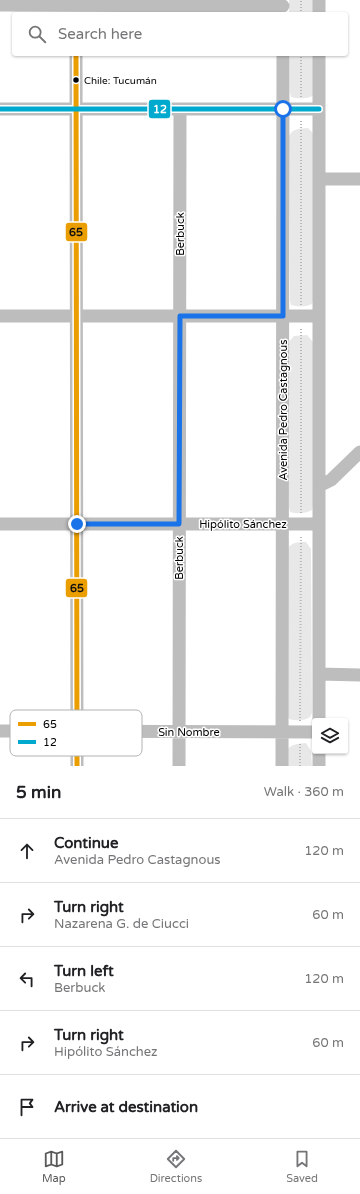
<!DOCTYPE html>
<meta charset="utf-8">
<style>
:root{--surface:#fff;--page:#f2f2f2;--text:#202124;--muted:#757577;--line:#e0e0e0;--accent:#595959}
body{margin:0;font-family:"Varela Round",sans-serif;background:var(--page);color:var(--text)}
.controls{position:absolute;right:12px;bottom:12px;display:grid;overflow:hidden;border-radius:4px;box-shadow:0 1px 3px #0004}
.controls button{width:36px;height:36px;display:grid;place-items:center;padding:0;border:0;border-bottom:1px solid var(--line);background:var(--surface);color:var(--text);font:20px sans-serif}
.stop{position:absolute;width:12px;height:12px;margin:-9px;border:3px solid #1a73e8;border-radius:50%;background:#fff}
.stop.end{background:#1a73e8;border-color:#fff;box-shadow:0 1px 4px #0008}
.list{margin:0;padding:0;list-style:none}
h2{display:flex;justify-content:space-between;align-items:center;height:52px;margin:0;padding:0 16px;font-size:17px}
h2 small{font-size:13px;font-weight:400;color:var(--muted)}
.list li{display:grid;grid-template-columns:26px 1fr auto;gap:12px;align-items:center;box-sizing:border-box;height:64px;padding:0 16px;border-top:1px solid var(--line)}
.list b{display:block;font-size:15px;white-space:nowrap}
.list p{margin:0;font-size:13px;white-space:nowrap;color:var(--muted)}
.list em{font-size:13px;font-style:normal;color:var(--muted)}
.icon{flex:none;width:22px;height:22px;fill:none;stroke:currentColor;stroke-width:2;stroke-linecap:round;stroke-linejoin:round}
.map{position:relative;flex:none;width:360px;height:766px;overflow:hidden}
.search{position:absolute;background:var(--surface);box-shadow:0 1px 3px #0004;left:12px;right:12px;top:12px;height:44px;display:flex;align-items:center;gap:10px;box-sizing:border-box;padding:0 14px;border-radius:4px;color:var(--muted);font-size:15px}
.sheet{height:372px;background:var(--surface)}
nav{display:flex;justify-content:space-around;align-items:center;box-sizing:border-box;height:56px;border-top:1px solid var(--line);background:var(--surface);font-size:11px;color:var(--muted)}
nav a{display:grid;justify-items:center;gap:2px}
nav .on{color:var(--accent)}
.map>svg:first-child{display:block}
</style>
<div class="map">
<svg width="360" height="766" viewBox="0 0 360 766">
<rect width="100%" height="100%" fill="#fff"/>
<path fill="#e8e8e8" d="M289 0H314V14H289Z
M290 54H314L313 96C306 99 298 99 291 97L290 92Z
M308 128 311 131 314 135V299L312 304C306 307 298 307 291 305L290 300 289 136C293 128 299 129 308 128Z
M307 335 313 342V506L312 510C305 514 297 514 290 512L289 507 288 343 294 336Z
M306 542 311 549 312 713 310 717C304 721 296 721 289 719L287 714V550C291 542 297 542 306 542Z
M306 743 311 751 312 766H287C287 747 286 745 306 743Z"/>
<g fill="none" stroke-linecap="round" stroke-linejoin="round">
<path stroke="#b8b8b8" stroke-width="2" stroke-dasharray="1 2" stroke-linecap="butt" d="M301 14V0
M301 97V54
M301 305V121
M301 513V327
M300 721 301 535
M300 766V743"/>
<path stroke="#bdbdbd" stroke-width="13" d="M0 5 283 6
M319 14V0
M76 54 77 766
M0 109H319
M319 179H360
M0 316H319
M319 486 331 480 360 452
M0 524H319
M319 674 360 675
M319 721V54
M0 731 315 732
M179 766 180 109
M282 766 283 54
M319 766V751"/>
<defs>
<path id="bus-1" d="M76 54 77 766"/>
<path id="bus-2" d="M0 109H319"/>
</defs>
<use href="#bus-1" stroke="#fff" stroke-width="8"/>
<use href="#bus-2" stroke="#fff" stroke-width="8"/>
<use href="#bus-1" stroke="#eb9e00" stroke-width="5"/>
<use href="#bus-2" stroke="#00a9ce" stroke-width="5"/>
</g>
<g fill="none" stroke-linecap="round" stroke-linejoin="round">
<path stroke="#1a73e8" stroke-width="5" d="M77 524H179L180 316H283V109"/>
</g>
<circle fill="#000" stroke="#fff" stroke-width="1.5" cx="76" cy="80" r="3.5"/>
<g text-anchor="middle" stroke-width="3" stroke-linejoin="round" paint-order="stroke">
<g font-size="10" fill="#000" stroke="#fff" text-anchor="start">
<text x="84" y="84">Chile: Tucumán</text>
</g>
<g font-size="11" fill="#000" stroke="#fff">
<text transform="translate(180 234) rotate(-90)" y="4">Berbuck</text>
<text transform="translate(283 410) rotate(-90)" y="4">Avenida Pedro Castagnous</text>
<text x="243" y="528">Hipólito Sánchez</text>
<text transform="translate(179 558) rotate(-90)" y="4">Berbuck</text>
<text x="189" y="736">Sin Nombre</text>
</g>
</g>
<rect x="10" y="710" width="132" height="46" rx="6" fill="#fff" stroke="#b2b2b2" stroke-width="1"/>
<rect x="18" y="722" width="18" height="4" fill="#eb9e00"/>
<rect x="18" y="740" width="18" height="4" fill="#00a9ce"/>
<g font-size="11" fill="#000">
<text x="43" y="728">65</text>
<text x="43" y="746">12</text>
</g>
<g stroke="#fff" stroke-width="1.5">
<rect x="148" y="99" width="23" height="20" rx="4" fill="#00a9ce"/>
<rect x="65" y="222" width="23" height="20" rx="4" fill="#eb9e00"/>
<rect x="65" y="578" width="23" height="20" rx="4" fill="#eb9e00"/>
</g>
<g font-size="11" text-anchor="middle" font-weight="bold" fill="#fff">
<text x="160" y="113">12</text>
</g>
<g font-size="11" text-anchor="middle" font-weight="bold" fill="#111">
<text x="76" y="236">65</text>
<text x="77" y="592">65</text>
</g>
</svg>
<div class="controls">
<button><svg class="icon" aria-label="layers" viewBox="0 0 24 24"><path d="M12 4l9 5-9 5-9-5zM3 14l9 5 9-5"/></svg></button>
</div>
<div class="stop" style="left:283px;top:109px"></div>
<div class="stop end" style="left:77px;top:524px"></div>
<div class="search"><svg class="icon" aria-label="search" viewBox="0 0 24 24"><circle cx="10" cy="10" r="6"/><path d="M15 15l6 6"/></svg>Search here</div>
</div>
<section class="sheet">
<h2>5 min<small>Walk · 360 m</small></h2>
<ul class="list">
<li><svg class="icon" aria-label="ahead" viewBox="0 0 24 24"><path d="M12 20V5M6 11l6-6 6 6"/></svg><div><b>Continue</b><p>Avenida Pedro Castagnous</p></div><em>120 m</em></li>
<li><svg class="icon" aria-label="right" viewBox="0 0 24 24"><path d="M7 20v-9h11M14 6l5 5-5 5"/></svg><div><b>Turn right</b><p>Nazarena G. de Ciucci</p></div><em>60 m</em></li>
<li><svg class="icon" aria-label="left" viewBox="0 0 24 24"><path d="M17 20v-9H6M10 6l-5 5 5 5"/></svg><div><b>Turn left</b><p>Berbuck</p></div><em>120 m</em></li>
<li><svg class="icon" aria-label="right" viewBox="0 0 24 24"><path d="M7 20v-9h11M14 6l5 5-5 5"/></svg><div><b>Turn right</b><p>Hipólito Sánchez</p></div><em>60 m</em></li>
<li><svg class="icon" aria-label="arrive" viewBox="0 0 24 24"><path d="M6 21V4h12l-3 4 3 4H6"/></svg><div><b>Arrive at destination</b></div></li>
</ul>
</section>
<nav>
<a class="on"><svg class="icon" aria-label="map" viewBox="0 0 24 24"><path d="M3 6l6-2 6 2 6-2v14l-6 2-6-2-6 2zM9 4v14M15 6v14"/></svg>Map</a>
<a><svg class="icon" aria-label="directions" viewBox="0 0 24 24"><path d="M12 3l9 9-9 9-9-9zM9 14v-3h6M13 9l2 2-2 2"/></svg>Directions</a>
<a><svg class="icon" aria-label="saved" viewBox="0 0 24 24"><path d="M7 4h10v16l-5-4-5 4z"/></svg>Saved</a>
</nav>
